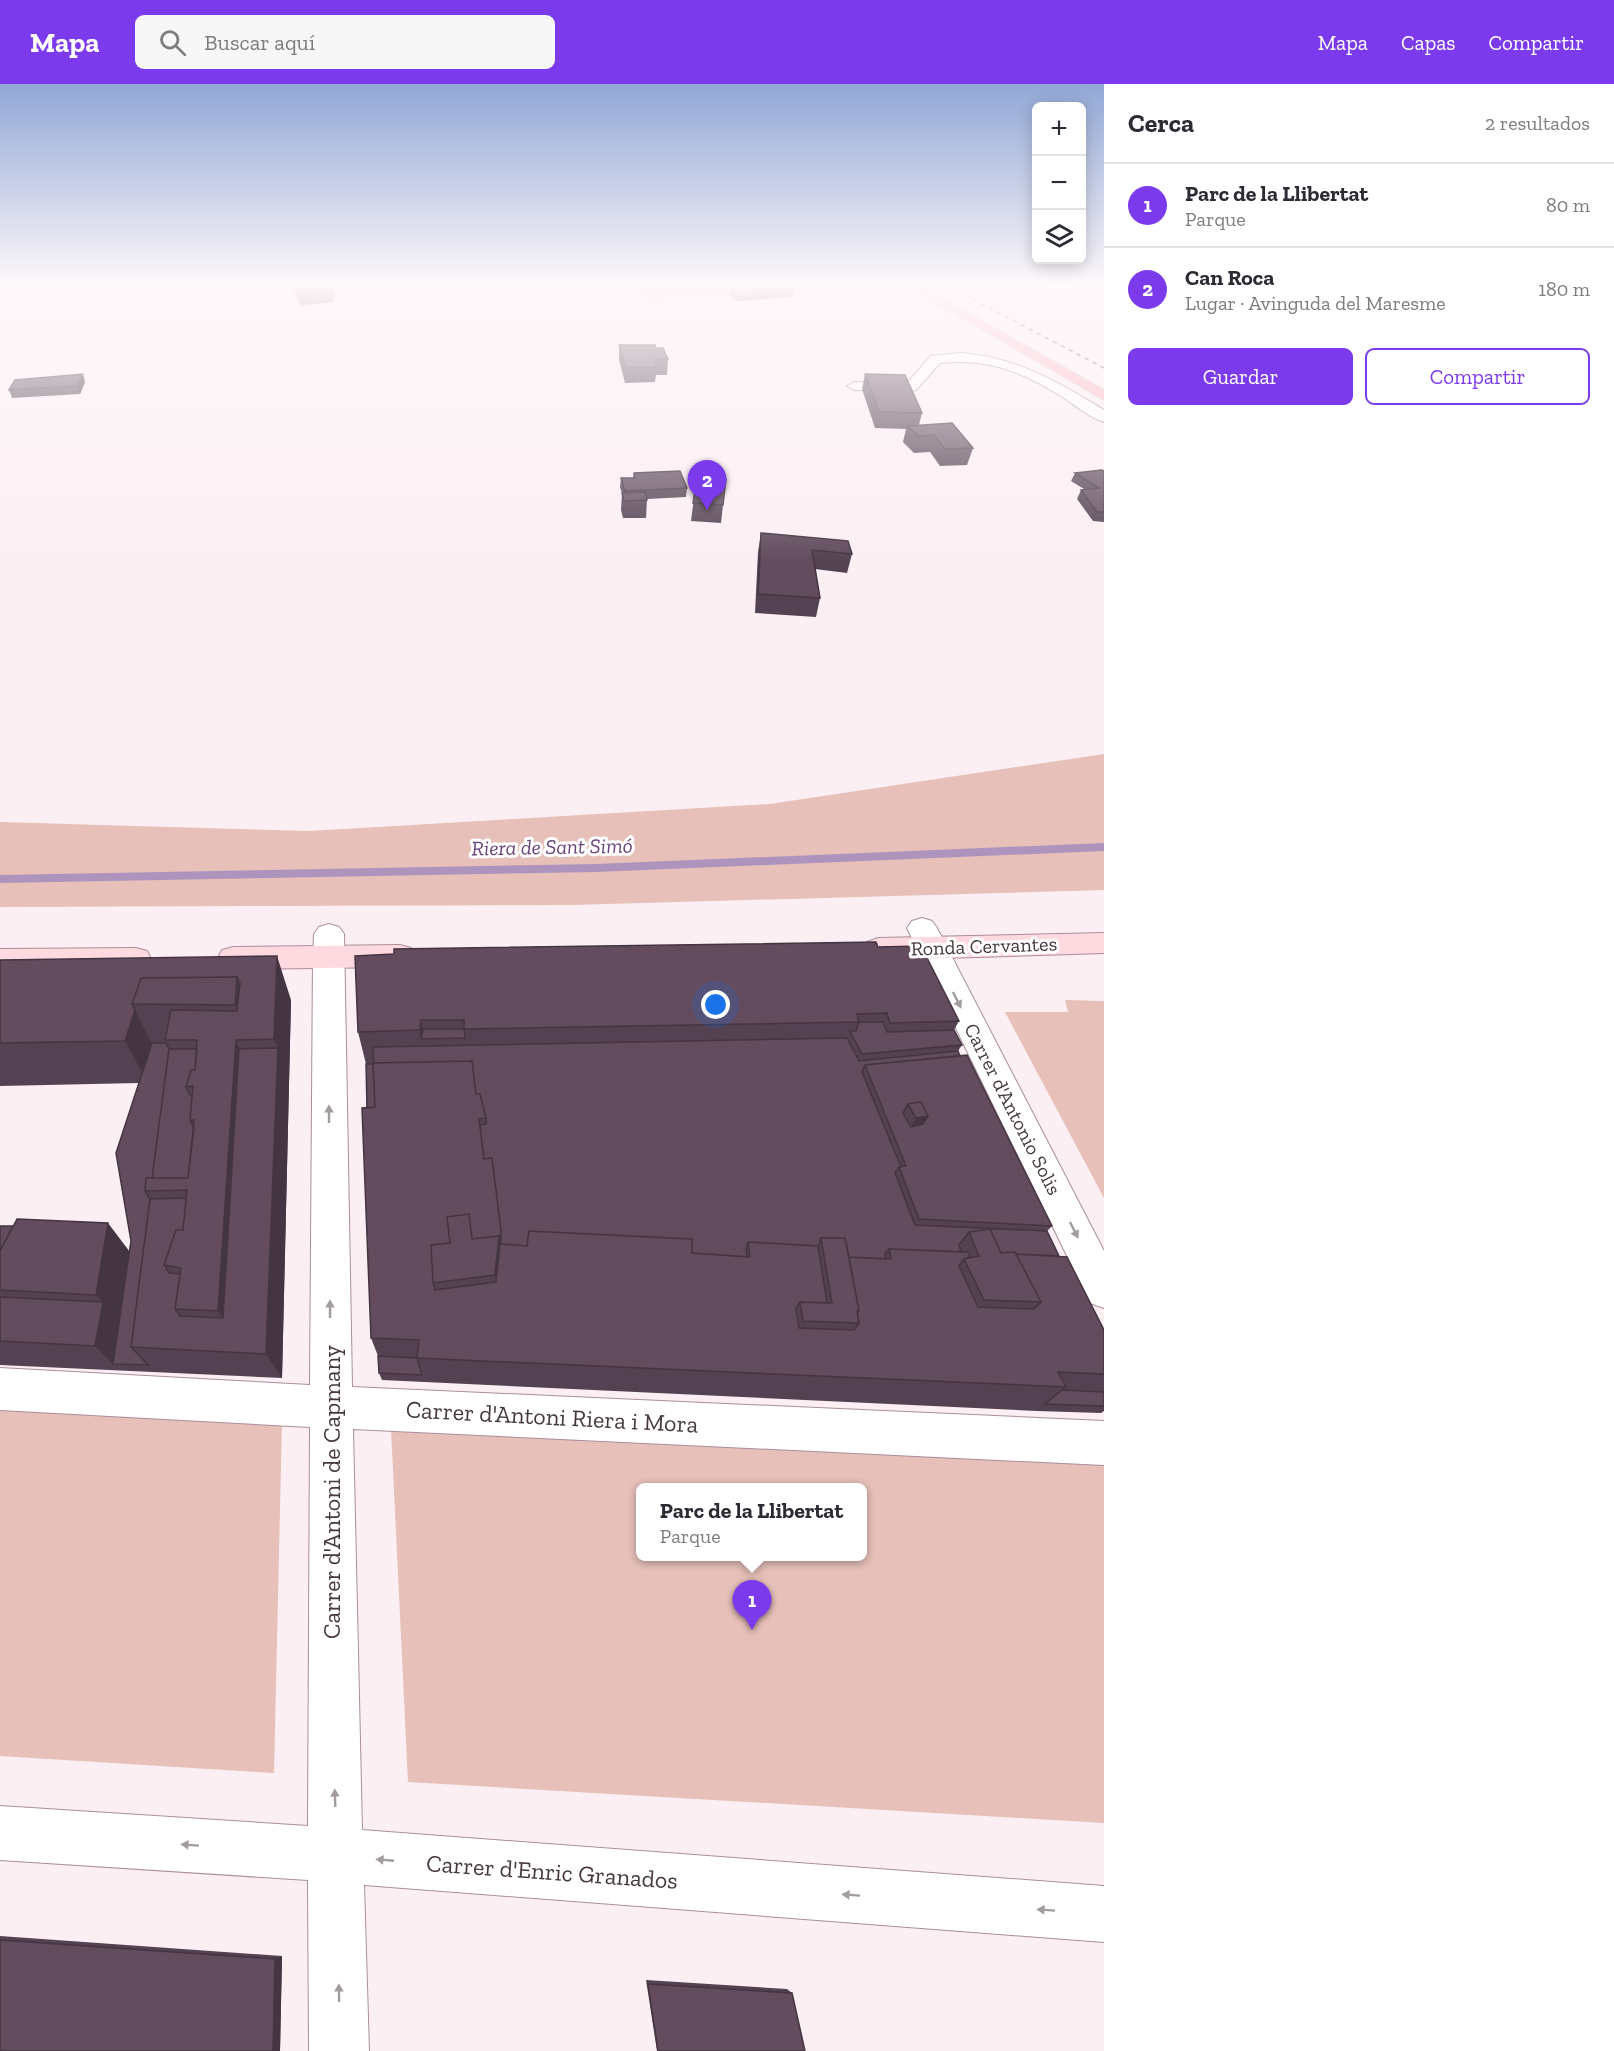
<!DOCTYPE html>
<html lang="es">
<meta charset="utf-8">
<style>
:root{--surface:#fff;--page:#f7f7f7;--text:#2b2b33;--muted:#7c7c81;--line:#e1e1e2;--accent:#7c3aed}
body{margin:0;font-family:"Zilla Slab",serif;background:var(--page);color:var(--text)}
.controls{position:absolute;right:18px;top:18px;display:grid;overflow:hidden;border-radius:9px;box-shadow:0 3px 15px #0003}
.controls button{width:54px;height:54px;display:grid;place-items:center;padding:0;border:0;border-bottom:2px solid var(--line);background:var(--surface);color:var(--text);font:30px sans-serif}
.you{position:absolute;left:716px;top:921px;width:21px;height:21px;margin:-15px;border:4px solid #fff;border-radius:50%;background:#1a73e8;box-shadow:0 0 0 9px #1a73e833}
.badge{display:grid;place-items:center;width:39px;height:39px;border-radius:50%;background:var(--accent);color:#fff;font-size:20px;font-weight:700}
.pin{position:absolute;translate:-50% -50px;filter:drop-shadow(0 2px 3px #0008)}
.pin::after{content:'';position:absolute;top:32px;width:21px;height:18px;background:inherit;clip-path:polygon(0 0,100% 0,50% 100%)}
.popup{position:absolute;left:636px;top:1399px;width:231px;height:78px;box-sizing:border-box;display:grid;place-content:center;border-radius:9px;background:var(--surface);filter:drop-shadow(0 2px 4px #0005);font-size:20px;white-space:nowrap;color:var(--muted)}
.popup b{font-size:22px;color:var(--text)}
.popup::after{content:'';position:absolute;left:50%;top:100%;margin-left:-12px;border:12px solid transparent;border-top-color:var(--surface)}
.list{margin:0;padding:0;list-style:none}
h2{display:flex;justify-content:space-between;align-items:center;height:78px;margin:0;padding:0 24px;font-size:26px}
h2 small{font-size:20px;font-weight:400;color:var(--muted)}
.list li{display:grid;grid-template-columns:39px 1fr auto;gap:18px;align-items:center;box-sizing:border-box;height:84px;padding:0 24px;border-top:2px solid var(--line)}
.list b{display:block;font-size:22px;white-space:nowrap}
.list p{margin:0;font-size:20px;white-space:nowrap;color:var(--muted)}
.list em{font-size:20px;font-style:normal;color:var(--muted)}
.actions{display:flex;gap:12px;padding:18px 24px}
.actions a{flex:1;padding:14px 0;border:2px solid var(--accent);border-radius:9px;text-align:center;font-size:21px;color:var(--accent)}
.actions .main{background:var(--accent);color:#fff}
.icon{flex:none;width:33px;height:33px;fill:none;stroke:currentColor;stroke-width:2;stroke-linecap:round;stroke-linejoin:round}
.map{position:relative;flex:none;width:1104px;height:1967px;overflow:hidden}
header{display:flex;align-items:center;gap:36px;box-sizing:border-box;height:84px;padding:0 30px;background:var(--accent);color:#fff}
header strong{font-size:28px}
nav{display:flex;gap:33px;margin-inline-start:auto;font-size:21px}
.search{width:420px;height:54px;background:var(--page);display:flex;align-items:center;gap:15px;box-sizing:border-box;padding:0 21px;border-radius:9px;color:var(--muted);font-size:22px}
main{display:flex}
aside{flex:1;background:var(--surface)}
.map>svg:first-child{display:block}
</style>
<header>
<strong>Mapa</strong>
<div class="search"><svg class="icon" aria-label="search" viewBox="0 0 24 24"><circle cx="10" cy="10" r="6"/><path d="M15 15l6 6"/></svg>Buscar aquí</div>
<nav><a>Mapa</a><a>Capas</a><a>Compartir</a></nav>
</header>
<main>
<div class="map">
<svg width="1104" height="1967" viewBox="0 0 1104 1967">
<rect width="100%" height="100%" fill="#fceff4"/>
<path fill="#e6c0b9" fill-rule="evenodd" d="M631 203H784L790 206 648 216Z
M1104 670V806L572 821 0 823V738L309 747 770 720Z
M1065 916 1104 917V1114L1005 928H1068Z
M0 1325 282 1339 274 1689 0 1672Z
M391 1345 1104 1381V1739L408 1698ZM641 1404H863V1472H641Z"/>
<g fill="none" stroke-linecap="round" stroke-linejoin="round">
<path fill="#ae94bc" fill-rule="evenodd" d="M1104 759V767L596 788 0 799V791L596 780Z"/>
<defs>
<path id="street" d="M961 269C1016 273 1058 298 1104 326V338C1090 334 1076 322 1064 314 1023 288 989 274 940 279L916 306 911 307 854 306 847 302 854 298 907 299 931 272Z
M922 834 932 837 937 844 1104 1167V1224L1090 1219 907 844 912 837Z
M329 840 339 843 344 850 352 1303 1104 1337V1381L353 1345 362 1746 1104 1802V1858L364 1801 369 1967H309L308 1796 0 1776V1722L308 1742 310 1343 0 1326V1284L310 1301 313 873 314 850 319 843Z"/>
<path id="secondary" d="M1104 849V869L878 876 867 872 863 865 867 858 878 854Z
M400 861 411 864 415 872 411 880 400 883 233 885 222 882 218 874 222 866 233 863Z
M136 864 147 867 151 875 147 883 136 886 0 887V865Z"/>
<path id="primary" d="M908 203H922L1104 306V316Z"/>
</defs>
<use href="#street" stroke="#ab8e9a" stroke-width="2"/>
<use href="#secondary" stroke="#ab8e9a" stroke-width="2"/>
<use href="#primary" stroke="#d2cfd1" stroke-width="2"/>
<use href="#street" fill="#fff" fill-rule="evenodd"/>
<use href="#secondary" fill="#fed9df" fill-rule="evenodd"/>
<use href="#primary" fill="#fdb3bf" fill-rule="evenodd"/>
<path stroke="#6d6166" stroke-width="1.5" stroke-dasharray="4.5 4.5" stroke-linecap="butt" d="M949 203 1104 284"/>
</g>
<path fill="#544151" d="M292 203H334L335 213H333V218L301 221Z
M731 206H794L793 213 737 217 730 213Z
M619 261 656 264 668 275 667 291H656L655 298 625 299 619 276Z
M865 290 922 329 919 341 973 364 967 381 940 382 930 368 914 369 903 358 906 345 875 344 862 305Z
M85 298 80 310 12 314 9 306Z
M1104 387V438L1093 437 1077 415 1081 406 1084 405 1071 397 1075 389Z
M634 389 687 404 686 413 647 415 646 434H623L621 426 622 409 620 403 621 394H633Z
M696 398H701L723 421 721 439 691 437Z
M761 449 852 470 847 489 815 485 820 514 816 533 755 529 758 468Z
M878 863 959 937 954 946 962 961 958 967 1052 1142 1047 1147 1059 1172 1104 1246V1327L1101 1329 1037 1327 382 1296 379 1289 378 1272 371 1254 366 980 358 948 355 872Z
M0 876 291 916 282 1294 0 1281V1142L129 1167 131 1157 139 999 0 1002Z
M0 1852 282 1872 280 1967H0Z
M646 1896 787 1905 792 1909 805 1967H657Z"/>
<path fill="#453542" d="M328 203H334L335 213H333V218L301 221 299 207Z
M794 206 793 213 737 217 738 210Z
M83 290 85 298 80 310 77 302Z
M277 872 291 916 282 1294 266 1270 278 964 274 955Z
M237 893 256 943 249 956 235 921Z
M135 926 157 969 148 999 125 957Z
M421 936 424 955H421L420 946Z
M236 956 253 998 240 1260 218 1227Z
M928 1032 906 1072 899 1066 916 1034Z
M108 1139 136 1176 113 1280 95 1262 103 1218 96 1211Z
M501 1146 503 1166 498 1226 495 1191 499 1152Z
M282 1872 280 1967H273L275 1875Z"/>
<path fill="#624c5e" stroke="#453542" stroke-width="1.5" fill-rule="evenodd" d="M297 203H330L331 204 299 207Z
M769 203H790L794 206 738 210 731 206Z
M619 261H655L656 264H663L668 275 655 276 656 283H626Z
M83 290 77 302 9 306 15 296Z
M865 290 905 291 922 329 879 328Z
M952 339 973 364 945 365 934 351 919 352 907 342Z
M1102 386 1104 387V428H1097L1081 406 1099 404 1075 389Z
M680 387 687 404 625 407 621 394H635L634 389Z
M701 393 726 395 723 421 693 419 696 398H701Z
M645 408 647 416 624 417 622 409Z
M761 449 848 457 852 470 812 466 820 514 758 510Z
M876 858 878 863 921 862 959 937 890 939 887 929 857 930 859 938 464 945V936H421L420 946 358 948 355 872 394 870V865Z
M277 872 274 955 236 956 218 1227 175 1225 181 1184 164 1181 176 1146H183L187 1106 145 1107 146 1094H188L194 1036H190L193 1002 186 1003 191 986H195L197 956H165L171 926 237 927 240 899 237 893 141 894 132 920 135 926 125 957 0 959V876Z
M237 893 235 921 132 920 141 894Z
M859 938H883L887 948 954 946 962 961 862 970 850 947H856Z
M423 945H465H464L465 954 421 955Z
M847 954 859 977 958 967 960 972 865 981 862 988 901 1083H899L895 1089 915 1141 1047 1147 1059 1172 1016 1170 1015 1168 1001 1169 990 1145 969 1148 959 1161 961 1168 889 1165 885 1170 886 1175 849 1173 845 1154H821L818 1162 748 1158 746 1164 747 1173 692 1169V1155L529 1147 527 1162 501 1160V1146L492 1074 484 1075 480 1041 486 1040V1034L480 1010H476L472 977 374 979 373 963Z
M152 959H166L169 965 152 1094H146L145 1107 150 1115 131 1263 148 1281 113 1280 131 1157 116 1069Z
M278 964 266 1270 131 1263 150 1115 186 1114 183 1146H176L164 1181 169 1189 180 1190 175 1225 180 1232 223 1234 239 965Z
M169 965H197L195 986H191L186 1003 190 1011H192L190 1036 194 1044 188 1094H152Z
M967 971 1052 1142 919 1135 899 1083 906 1082 865 981ZM921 1018 928 1032 923 1040 911 1043 903 1029 908 1020Z
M472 977 476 1010H480L486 1034 479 1035 484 1075 492 1074 501 1146 500 1160 499 1152 472 1155 469 1130 447 1133 450 1159 431 1161 433 1199 435 1206 496 1198 500 1160 527 1162 529 1147 692 1155V1169L750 1173 748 1158 818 1162 827 1219 800 1218 796 1225 799 1244 854 1246 859 1239 857 1230 859 1227 849 1173 891 1175 889 1165 968 1168 970 1173 964 1175 959 1182 978 1223 1034 1225 1041 1218 1016 1170 1067 1173 1104 1246V1290L1058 1288 1066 1303 417 1274 419 1256 371 1254 362 1024 375 1023 373 979Z
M366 980H373L375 1023 367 1024Z
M921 1018 928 1032 916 1034 908 1020Z
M469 1130 472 1155 499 1152 495 1191 433 1199 431 1161 450 1159 447 1133Z
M17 1135 108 1139 96 1211 0 1206V1167Z
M0 1142H13L0 1167Z
M990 1145 1001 1169 1015 1168 1041 1218 984 1216 964 1175 979 1172 969 1148Z
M821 1154H845L859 1227H857L859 1239 803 1237 800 1218 832 1219Z
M0 1213 103 1218 95 1262 0 1257Z
M378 1272 417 1274 422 1291 379 1289Z
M1062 1306 1104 1308V1322L1045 1320Z
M0 1856 275 1875 273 1967H0Z
M648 1900 792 1909 805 1967H658Z"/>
<defs><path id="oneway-solid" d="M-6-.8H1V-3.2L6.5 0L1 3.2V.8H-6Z" transform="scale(1.5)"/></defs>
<g fill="#a29c9e">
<use href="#oneway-solid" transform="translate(957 916) rotate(63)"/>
<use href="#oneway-solid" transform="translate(329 1030) rotate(-90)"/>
<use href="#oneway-solid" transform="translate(1074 1146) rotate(63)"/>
<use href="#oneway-solid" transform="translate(330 1225) rotate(-90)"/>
<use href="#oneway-solid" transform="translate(335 1714) rotate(-92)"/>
<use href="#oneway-solid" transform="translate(190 1761) rotate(-176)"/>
<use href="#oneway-solid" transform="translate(385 1776) rotate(-175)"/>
<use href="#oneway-solid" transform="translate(851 1811) rotate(-176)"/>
<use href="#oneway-solid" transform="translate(1046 1826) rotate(-176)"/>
<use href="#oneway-solid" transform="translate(339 1909) rotate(-91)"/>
</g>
<linearGradient id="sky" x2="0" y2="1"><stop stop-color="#91a7d6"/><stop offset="0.42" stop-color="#fef8fa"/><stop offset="1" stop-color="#fef8fa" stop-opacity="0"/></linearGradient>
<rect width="1104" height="478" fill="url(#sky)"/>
<g text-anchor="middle" stroke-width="6" stroke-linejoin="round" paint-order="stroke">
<g font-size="20" fill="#45393e" stroke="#fff">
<text transform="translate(984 862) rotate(-2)" y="7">Ronda Cervantes</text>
<text transform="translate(1013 1025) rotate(63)" y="7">Carrer d'Antonio Solis</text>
</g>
<g font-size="21" font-style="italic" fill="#68447a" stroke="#fff">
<text transform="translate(552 763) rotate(-1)" y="7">Riera de Sant Simó</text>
</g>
<g font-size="24" fill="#45393e" stroke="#fff">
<text transform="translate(552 1333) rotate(3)" y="8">Carrer d'Antoni Riera i Mora</text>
<text transform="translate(332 1408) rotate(-90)" y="8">Carrer d'Antoni de Capmany</text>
<text transform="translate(552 1788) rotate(4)" y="8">Carrer d'Enric Granados</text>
</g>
</g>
</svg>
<div class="controls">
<button>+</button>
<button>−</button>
<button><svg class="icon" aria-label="layers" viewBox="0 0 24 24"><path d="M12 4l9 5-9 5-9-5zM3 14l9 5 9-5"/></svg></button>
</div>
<div class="you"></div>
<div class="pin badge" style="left:752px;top:1546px">1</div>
<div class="popup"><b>Parc de la Llibertat</b>Parque</div>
<div class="pin badge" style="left:707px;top:426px">2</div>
</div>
<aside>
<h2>Cerca<small>2 resultados</small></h2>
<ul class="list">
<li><span class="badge">1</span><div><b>Parc de la Llibertat</b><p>Parque</p></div><em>80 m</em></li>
<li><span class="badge">2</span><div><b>Can Roca</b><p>Lugar · Avinguda del Maresme</p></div><em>180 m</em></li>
</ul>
<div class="actions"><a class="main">Guardar</a><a>Compartir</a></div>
</aside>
</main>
